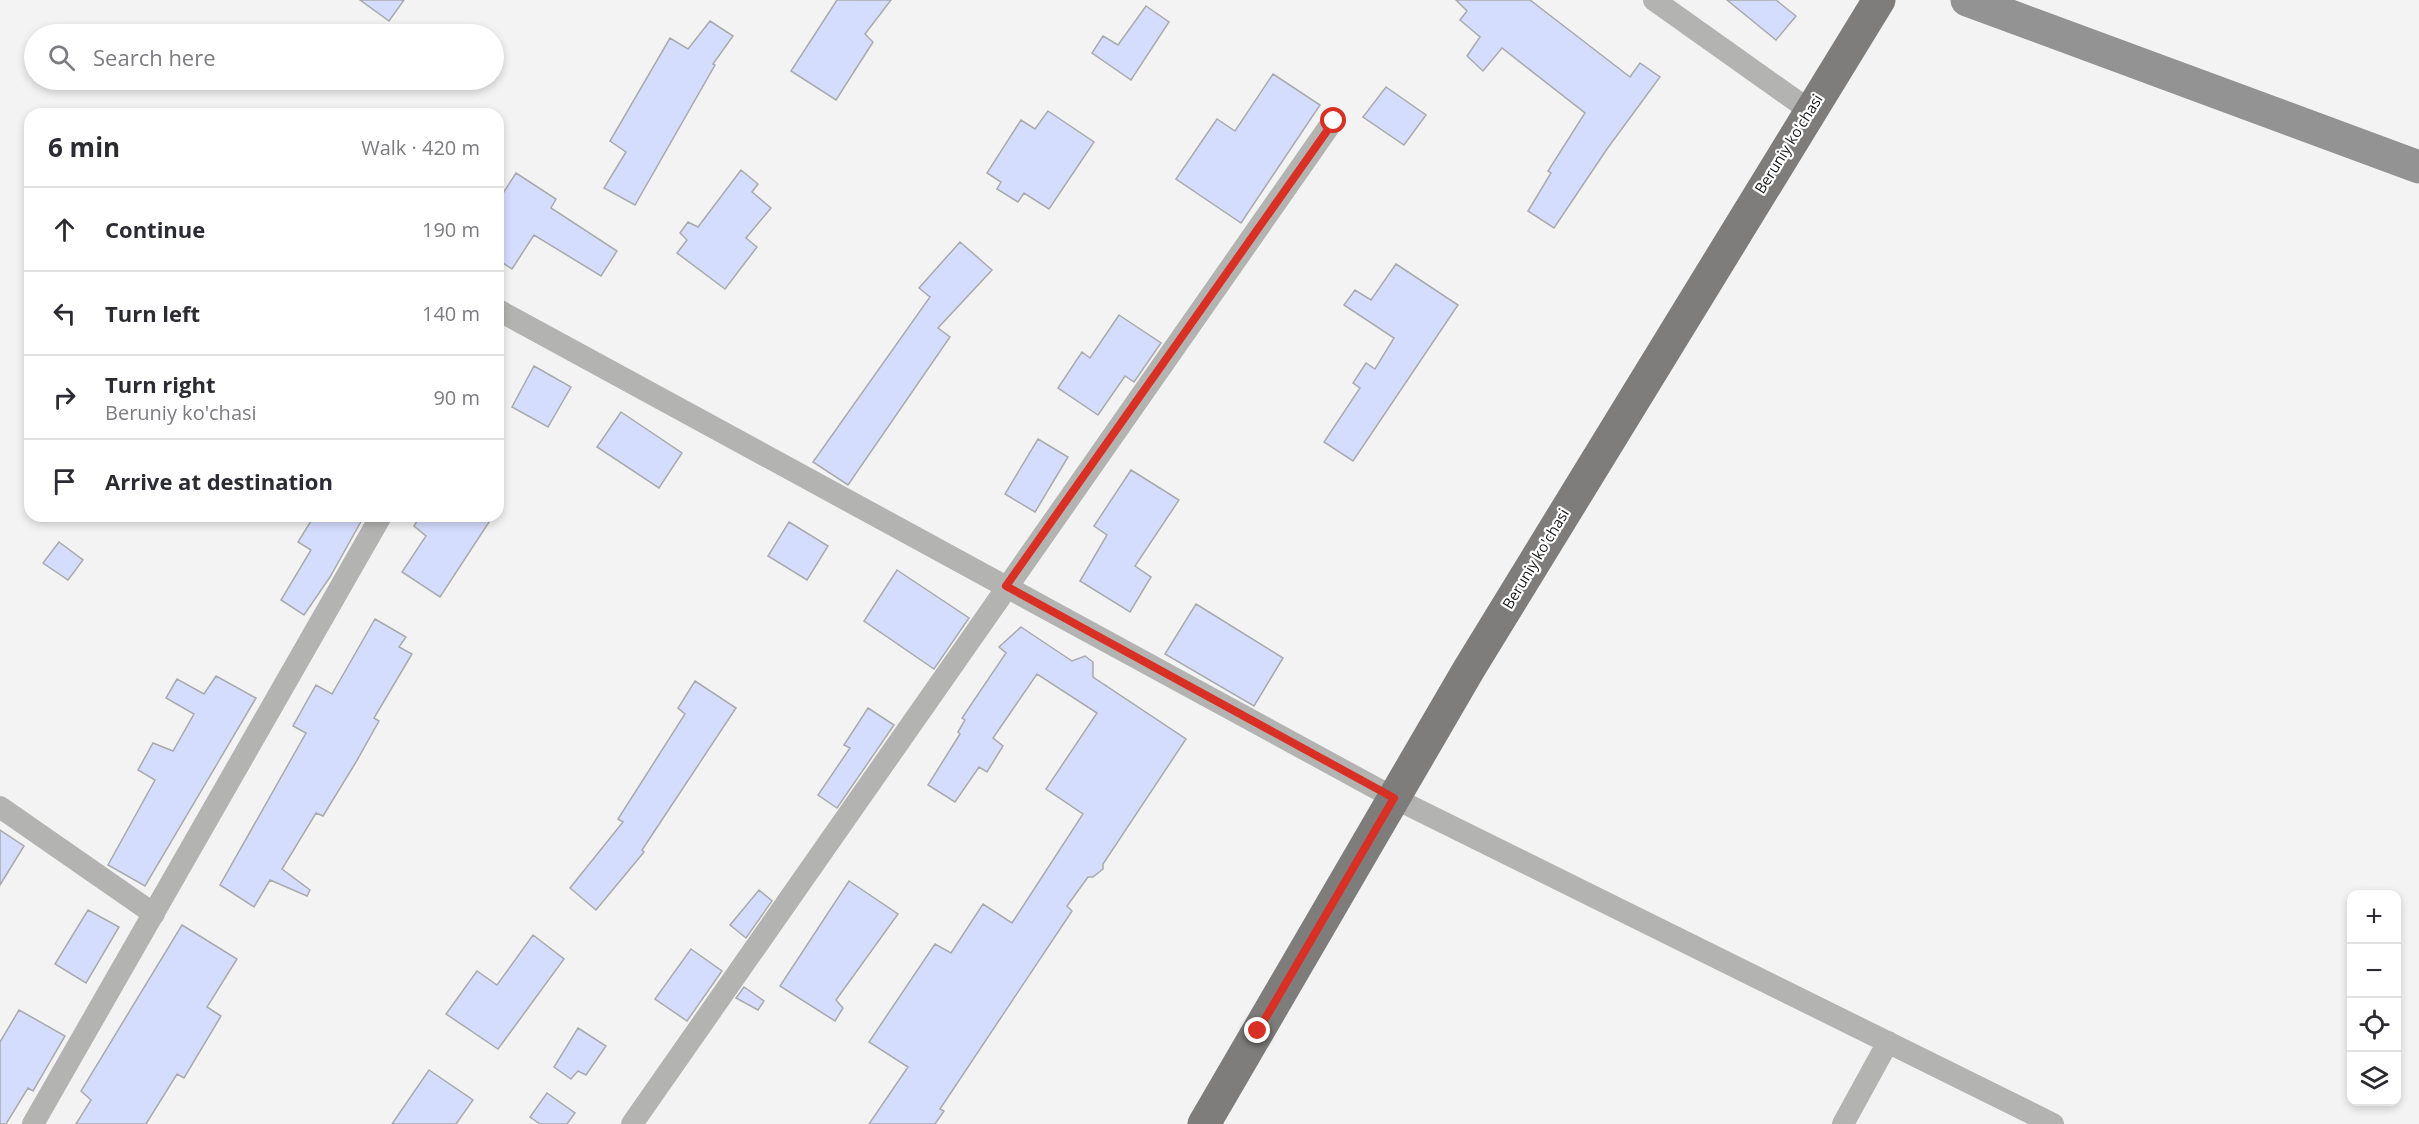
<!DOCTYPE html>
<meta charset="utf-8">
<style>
:root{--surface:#fff;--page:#f7f7f7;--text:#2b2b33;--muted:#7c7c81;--line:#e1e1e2}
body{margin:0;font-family:"Open Sans",sans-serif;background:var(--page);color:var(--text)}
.controls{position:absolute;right:18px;bottom:18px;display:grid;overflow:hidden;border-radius:12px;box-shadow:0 3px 9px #0003}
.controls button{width:54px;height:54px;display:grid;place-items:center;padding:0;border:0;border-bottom:2px solid var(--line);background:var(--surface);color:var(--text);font:30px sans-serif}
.stop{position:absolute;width:18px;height:18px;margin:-14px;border:4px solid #d93025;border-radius:50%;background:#fff}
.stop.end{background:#d93025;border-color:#fff;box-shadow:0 2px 6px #0008}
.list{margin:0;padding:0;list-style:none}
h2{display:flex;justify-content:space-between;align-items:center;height:78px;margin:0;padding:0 24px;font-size:26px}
h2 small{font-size:20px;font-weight:400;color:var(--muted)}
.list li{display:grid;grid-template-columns:39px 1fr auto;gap:18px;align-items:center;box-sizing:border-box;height:84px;padding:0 24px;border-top:2px solid var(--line)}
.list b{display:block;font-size:22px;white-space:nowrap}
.list p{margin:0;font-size:20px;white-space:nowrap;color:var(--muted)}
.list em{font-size:20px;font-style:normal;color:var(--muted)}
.icon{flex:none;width:33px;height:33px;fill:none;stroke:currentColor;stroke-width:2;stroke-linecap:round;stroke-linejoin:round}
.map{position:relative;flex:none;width:2419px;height:1124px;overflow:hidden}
.search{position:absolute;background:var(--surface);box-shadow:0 3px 9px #0003;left:24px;top:24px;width:480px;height:66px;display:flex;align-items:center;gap:15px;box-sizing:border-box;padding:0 21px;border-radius:33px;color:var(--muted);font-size:22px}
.panel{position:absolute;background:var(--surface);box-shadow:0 3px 9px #0003;left:24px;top:108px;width:480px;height:414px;border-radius:18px}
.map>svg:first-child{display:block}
</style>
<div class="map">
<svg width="2419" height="1124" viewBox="0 0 2419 1124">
<rect width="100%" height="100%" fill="#f3f3f4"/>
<path fill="#d5ddfe" stroke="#a9aaab" stroke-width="1.5" d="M360 0H404L389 21Z
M837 0H891L865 34 873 42 836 100 791 71Z
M1456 0H1530L1630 77 1640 63 1660 77 1607 149 1554 228 1528 211 1551 173 1548 171 1585 113 1502 48 1483 71 1467 56 1480 37 1460 20 1467 11Z
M1727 0H1776L1796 16 1776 40Z
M1146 6 1169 22 1131 80 1092 53 1103 36 1118 45Z
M710 21 733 36 713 64 715 65 635 205 604 188 626 152 610 141 670 38 688 49Z
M1273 74 1320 105 1241 223 1176 179 1217 119 1235 131Z
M1386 87 1426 115 1404 145 1363 117Z
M1048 111 1094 142 1049 209 1024 193 1018 202 997 189 1001 182 987 173 1021 120 1035 129Z
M741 170 758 184 752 192 771 208 746 238 757 247 725 289 677 253 687 240 680 233 688 222 698 227Z
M516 173 556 199 551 208 617 251 601 276 534 235 512 269 498 260V201Z
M960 242 992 270 938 328 950 337 848 485 813 462 930 297 919 288Z
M1396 264 1458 305 1353 461 1324 442 1360 388 1353 383 1366 363 1375 369 1394 338 1344 305 1355 290 1371 300Z
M1119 315 1161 343 1134 382 1125 376 1098 415 1058 388 1082 352 1090 358Z
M534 366 571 387 548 427 512 407Z
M621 412 682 453 659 488 597 447Z
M1038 439 1068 457 1035 512 1005 494Z
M1131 470 1179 500 1135 566 1151 577 1130 612 1080 581 1107 535 1094 526Z
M314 516H364L330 577 304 615 281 600 311 550 298 542Z
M420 516H493L440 597 402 572 426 536 414 526Z
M789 522 828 546 807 580 768 556Z
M59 542 83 560 68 580 43 563Z
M897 570 969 618 934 669 864 621Z
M1196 604 1283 658 1254 706 1165 654Z
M375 619 406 637 399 647 412 654 374 718 379 721 356 762 323 816 316 813 282 869 310 890 307 896 270 880 254 907 220 885 306 733 293 726 316 685 332 694Z
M1021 627 1072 661 1085 656 1093 662V677L1186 739 1103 864V869L1093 877H1088L1067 906 1072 911 940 1109 944 1111 935 1124H869L908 1067 869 1042 935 944 951 953 983 904 1012 923 1083 814 1046 789 1097 713 1037 674 993 738 1003 746 987 772 979 767 955 802 928 785 960 734 958 732 965 720 962 718 1006 653 999 647Z
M216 676 256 698 145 886 108 865 155 780 138 770 153 743 173 751 194 714 166 698 177 679 204 694Z
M695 681 736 708 642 850 644 852 596 910 570 888 623 822 618 819 685 714 678 708Z
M868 708 894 725 837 808 818 795 850 748 844 745Z
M0 830 24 846 0 885Z
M849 881 898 914 836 1000 843 1008 835 1021 780 986Z
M759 890 772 901 746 938 730 925Z
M88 910 119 927 86 983 55 964Z
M182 925 237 959 207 1007 221 1016 184 1078 177 1074 146 1124H76L91 1100 81 1091Z
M533 935 564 959 498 1049 446 1014 477 971 497 985Z
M691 949 722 971 687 1021 655 999Z
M744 987 764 1001 758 1010 736 998Z
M19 1010 65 1036 33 1091 28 1088 6 1124H0V1042Z
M578 1028 606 1046 586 1075 578 1071 571 1079 554 1067Z
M429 1070 473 1100 456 1124H392Z
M547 1093 575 1113 567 1124H540L530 1117Z"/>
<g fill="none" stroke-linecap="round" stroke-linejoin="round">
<path stroke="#b3b3b2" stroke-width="22" d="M1654 0 1809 110
M498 310 1394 798 2053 1124
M0 807 154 914
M33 1124 381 516
M632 1124 1333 121
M1843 1124 1888 1042"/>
<path stroke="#949393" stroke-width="33" d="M1967 0 2419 167"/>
<path stroke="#7e7d7c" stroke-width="33" d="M1204 1124 1469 669 1879 0"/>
</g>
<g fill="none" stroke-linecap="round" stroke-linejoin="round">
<path stroke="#d93025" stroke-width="8" d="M1258 1031 1394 798 1006 586 1334 121"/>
</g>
<g text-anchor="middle" stroke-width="4.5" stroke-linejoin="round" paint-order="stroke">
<g font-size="15" fill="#19191a" stroke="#fff">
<text transform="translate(1789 144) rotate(-58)" y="5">Beruniy ko'chasi</text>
<text transform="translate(1536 559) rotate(-59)" y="5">Beruniy ko'chasi</text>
</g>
</g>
</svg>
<div class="controls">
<button>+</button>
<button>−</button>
<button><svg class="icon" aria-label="locate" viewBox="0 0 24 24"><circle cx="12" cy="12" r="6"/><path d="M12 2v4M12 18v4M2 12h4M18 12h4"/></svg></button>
<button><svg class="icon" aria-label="layers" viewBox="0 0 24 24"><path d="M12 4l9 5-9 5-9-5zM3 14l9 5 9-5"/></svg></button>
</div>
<div class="stop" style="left:1334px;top:121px"></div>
<div class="stop end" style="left:1258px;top:1031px"></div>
<div class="search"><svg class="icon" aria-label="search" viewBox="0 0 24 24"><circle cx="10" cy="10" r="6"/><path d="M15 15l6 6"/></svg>Search here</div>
<section class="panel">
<h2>6 min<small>Walk · 420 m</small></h2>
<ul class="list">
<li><svg class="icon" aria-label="ahead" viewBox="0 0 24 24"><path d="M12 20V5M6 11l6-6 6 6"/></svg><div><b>Continue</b></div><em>190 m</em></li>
<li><svg class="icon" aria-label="left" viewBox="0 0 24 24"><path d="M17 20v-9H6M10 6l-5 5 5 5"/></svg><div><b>Turn left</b></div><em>140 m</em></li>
<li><svg class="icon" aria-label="right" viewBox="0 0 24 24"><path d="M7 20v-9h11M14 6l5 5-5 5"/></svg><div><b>Turn right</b><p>Beruniy ko'chasi</p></div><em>90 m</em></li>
<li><svg class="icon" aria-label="arrive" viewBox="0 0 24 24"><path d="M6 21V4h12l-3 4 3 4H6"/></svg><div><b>Arrive at destination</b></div></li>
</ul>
</section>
</div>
